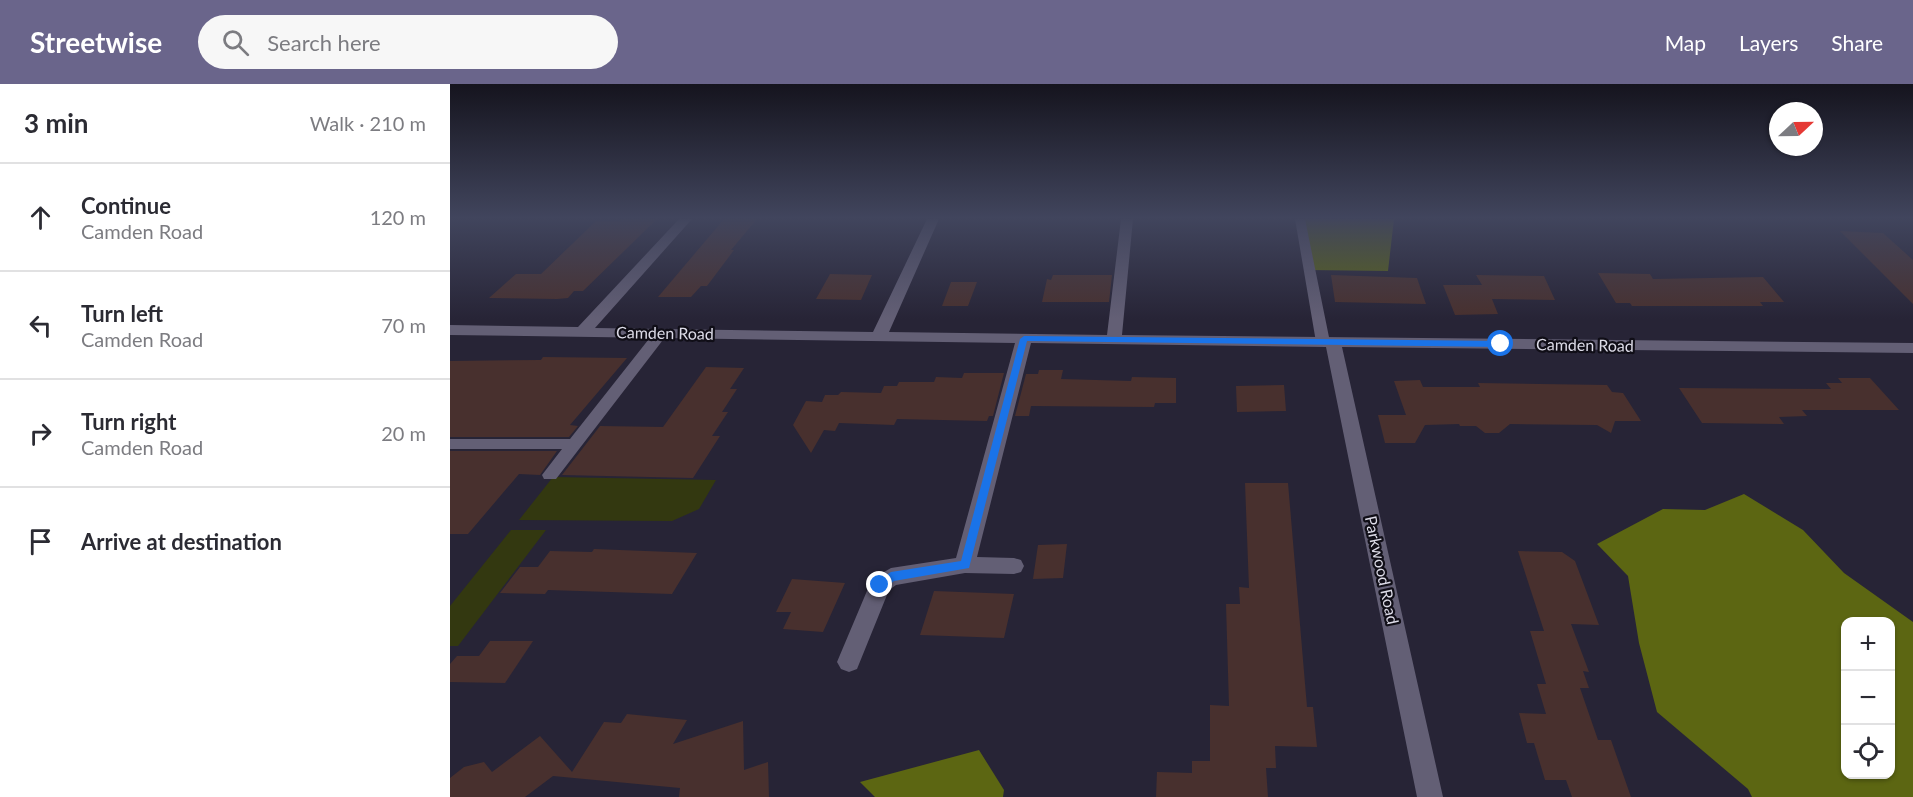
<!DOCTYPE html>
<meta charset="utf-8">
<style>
:root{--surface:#fff;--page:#f7f7f7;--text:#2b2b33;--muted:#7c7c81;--line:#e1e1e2;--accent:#6a658b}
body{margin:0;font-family:Lato,sans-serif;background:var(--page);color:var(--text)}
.controls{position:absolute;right:18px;bottom:18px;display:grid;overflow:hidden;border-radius:12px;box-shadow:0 2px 4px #0004}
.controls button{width:54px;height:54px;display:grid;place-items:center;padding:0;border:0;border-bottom:2px solid var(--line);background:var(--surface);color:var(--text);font:30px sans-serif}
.compass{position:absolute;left:1319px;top:18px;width:54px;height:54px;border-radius:50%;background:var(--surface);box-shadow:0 2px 4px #0004;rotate:68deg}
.stop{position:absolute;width:18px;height:18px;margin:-14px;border:4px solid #1a73e8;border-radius:50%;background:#fff}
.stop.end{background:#1a73e8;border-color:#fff;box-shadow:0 2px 6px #0008}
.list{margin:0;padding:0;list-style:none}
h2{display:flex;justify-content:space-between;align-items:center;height:78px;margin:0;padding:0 24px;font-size:26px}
h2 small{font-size:20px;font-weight:400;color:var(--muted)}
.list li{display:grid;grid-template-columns:39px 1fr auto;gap:18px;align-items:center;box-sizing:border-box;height:108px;padding:0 24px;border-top:2px solid var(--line)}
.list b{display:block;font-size:22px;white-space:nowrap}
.list p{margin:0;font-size:20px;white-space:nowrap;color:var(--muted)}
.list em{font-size:20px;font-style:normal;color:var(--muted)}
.icon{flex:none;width:33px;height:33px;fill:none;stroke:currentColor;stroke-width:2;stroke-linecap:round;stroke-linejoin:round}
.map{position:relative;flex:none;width:1463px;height:713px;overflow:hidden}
header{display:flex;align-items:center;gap:36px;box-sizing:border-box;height:84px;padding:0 30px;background:var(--accent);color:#fff}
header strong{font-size:28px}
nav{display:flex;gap:33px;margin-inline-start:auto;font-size:21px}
.search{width:420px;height:54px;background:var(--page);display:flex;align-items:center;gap:15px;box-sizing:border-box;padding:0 21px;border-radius:33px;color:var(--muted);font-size:22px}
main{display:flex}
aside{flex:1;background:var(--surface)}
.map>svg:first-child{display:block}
</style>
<header>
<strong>Streetwise</strong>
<div class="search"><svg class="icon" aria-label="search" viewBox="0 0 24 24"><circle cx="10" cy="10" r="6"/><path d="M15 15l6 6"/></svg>Search here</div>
<nav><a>Map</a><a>Layers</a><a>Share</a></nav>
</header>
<main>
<aside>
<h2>3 min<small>Walk · 210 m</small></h2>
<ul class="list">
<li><svg class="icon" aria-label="ahead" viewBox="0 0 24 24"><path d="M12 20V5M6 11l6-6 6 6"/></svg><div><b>Continue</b><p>Camden Road</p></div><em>120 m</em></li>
<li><svg class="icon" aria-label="left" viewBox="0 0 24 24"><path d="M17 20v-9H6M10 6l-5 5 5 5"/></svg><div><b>Turn left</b><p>Camden Road</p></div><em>70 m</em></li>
<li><svg class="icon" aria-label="right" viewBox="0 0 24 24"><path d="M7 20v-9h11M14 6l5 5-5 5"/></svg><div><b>Turn right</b><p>Camden Road</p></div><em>20 m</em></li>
<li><svg class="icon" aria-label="arrive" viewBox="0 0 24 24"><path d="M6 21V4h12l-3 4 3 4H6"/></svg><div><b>Arrive at destination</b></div></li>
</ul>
</aside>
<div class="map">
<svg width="1463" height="713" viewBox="0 0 1463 713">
<rect width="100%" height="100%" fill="#272436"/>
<path fill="#333810" d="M103 393 266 396 249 425 222 437 69 436Z
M61 446H96L8 562H0V522Z"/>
<path fill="#5c6612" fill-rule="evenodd" d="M850 135H944L938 187 858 186Z
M1294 410 1353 446 1394 489 1463 538V713H1302L1298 705 1207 628 1189 559 1178 492 1147 460 1213 425 1255 426ZM1396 538H1440V690H1396Z
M529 666 554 706 553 713H425L410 698Z"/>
<path fill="#48302e" d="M171 135H207L133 207H124L118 214 107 215 39 214 66 190H91L146 137H169Z
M274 135H307L281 166H284L257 202H251L241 213H208Z
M1390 147 1433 149 1463 176V220Z
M1148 189 1200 190 1203 195 1313 193 1334 218H1310L1313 222H1182L1180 219H1166Z
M380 190 422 191 411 216 366 215Z
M603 191H662L659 218H592L597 195 601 196Z
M881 191 967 194 976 220 885 218Z
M1026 191 1094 192 1105 216 1042 215 1048 230 1005 231 993 201H1032Z
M501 198H527L518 222H492Z
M93 273 177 274 120 341 128 342 119 353H0V277L91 276Z
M256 283 294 284 280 305H287L272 328H278L262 352H270L243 394 112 391 150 342 213 343Z
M589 286H613L611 295 681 297 682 293 726 294V319H705L704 323 581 322 579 332H565L576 290H588Z
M514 289H554L543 332H539L537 337 447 335 444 341 389 339 385 347 374 346 361 369 343 341 356 317 372 318 375 311H388L391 308 431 309 434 302H447L449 298H484L486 293 512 294Z
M1388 294H1420L1449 326H1352L1357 332 1329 333 1334 340 1252 339 1229 304 1381 305 1376 299H1392Z
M970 296 973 303H1030L1028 299 1157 301 1162 308 1173 309 1191 337H1165L1161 349 1147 341 1060 340 1049 349H1035L1026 342H1010L1009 340 975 341 965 359H935L928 331H956L944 297Z
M834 301 836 327 787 328 786 302Z
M0 367H107L90 391 69 390 18 450H0Z
M795 399H838L857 623H863L867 663 825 662 826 684H816L818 713H706L707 688 742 689V677H760V621L779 622 776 520H790L789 503 799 504Z
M617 460 613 494 583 495 588 461Z
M144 465 247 469 222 510 98 506 95 510 50 509 70 483H88L100 467 142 468Z
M1068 467 1112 468 1125 477 1149 541 1121 540 1139 588 1133 587 1139 604H1130L1148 656H1161L1181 713H1122L1116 696H1095L1084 659H1077L1069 629 1096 630 1087 600H1096L1080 547H1094Z
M342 495 395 499 373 548 333 545 341 528H326Z
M484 507 564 510 554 554 470 551Z
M40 557H83L55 599 0 598V580L7 572H29Z
M177 630 237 636 223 660 293 637 294 686 318 678 319 713H229L230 704 103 692 75 713H0V694L14 683 34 678 42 688 90 652 122 688 154 638 171 639Z"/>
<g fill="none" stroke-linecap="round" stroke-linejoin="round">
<path fill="#635f75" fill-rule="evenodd" d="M845 135H855L880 258 873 262 866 258Z
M211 245 216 246 217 249 216 252 106 395H94L92 391 112 365H0V355H120L206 246Z"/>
<path fill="#635f75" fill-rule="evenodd" d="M229 135H242L145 244 423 248 477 135H489L439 248 657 251 671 135H683L672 251 1463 259V269L892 263 993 713H967L876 263 581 259 527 473 564 474 571 476 574 482 571 488 564 490 515 489 446 501 439 506 407 585 399 588 391 585 387 578 422 495 441 484 506 474 565 259 0 251V241L128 243Z"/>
</g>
<linearGradient id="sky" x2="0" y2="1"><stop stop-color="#15141e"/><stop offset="0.57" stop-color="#41455d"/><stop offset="1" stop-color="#41455d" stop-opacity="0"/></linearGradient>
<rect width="1463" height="235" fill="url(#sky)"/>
<path fill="#1a73e8" d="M574 252 1051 257 1055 260 1051 263 577 257 519 484 444 497 434 505H426V498L441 488 511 477 570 255Z"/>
<g text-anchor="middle" stroke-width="4.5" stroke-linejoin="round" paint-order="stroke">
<g font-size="16" fill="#dcdbe7" stroke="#100e17">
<text transform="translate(215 249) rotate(1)" y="6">Camden Road</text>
<text transform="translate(1135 261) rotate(1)" y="6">Camden Road</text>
<text transform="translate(932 486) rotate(78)" y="6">Parkwood Road</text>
</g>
</g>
</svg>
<div class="controls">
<button>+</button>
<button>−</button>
<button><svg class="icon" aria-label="locate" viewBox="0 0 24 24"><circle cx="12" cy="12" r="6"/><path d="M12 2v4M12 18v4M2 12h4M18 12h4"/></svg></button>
</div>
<svg class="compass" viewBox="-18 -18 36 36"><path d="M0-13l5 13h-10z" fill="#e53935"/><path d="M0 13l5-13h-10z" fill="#7c7c81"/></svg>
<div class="stop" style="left:1051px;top:260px"></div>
<div class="stop end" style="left:430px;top:501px"></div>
</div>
</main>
